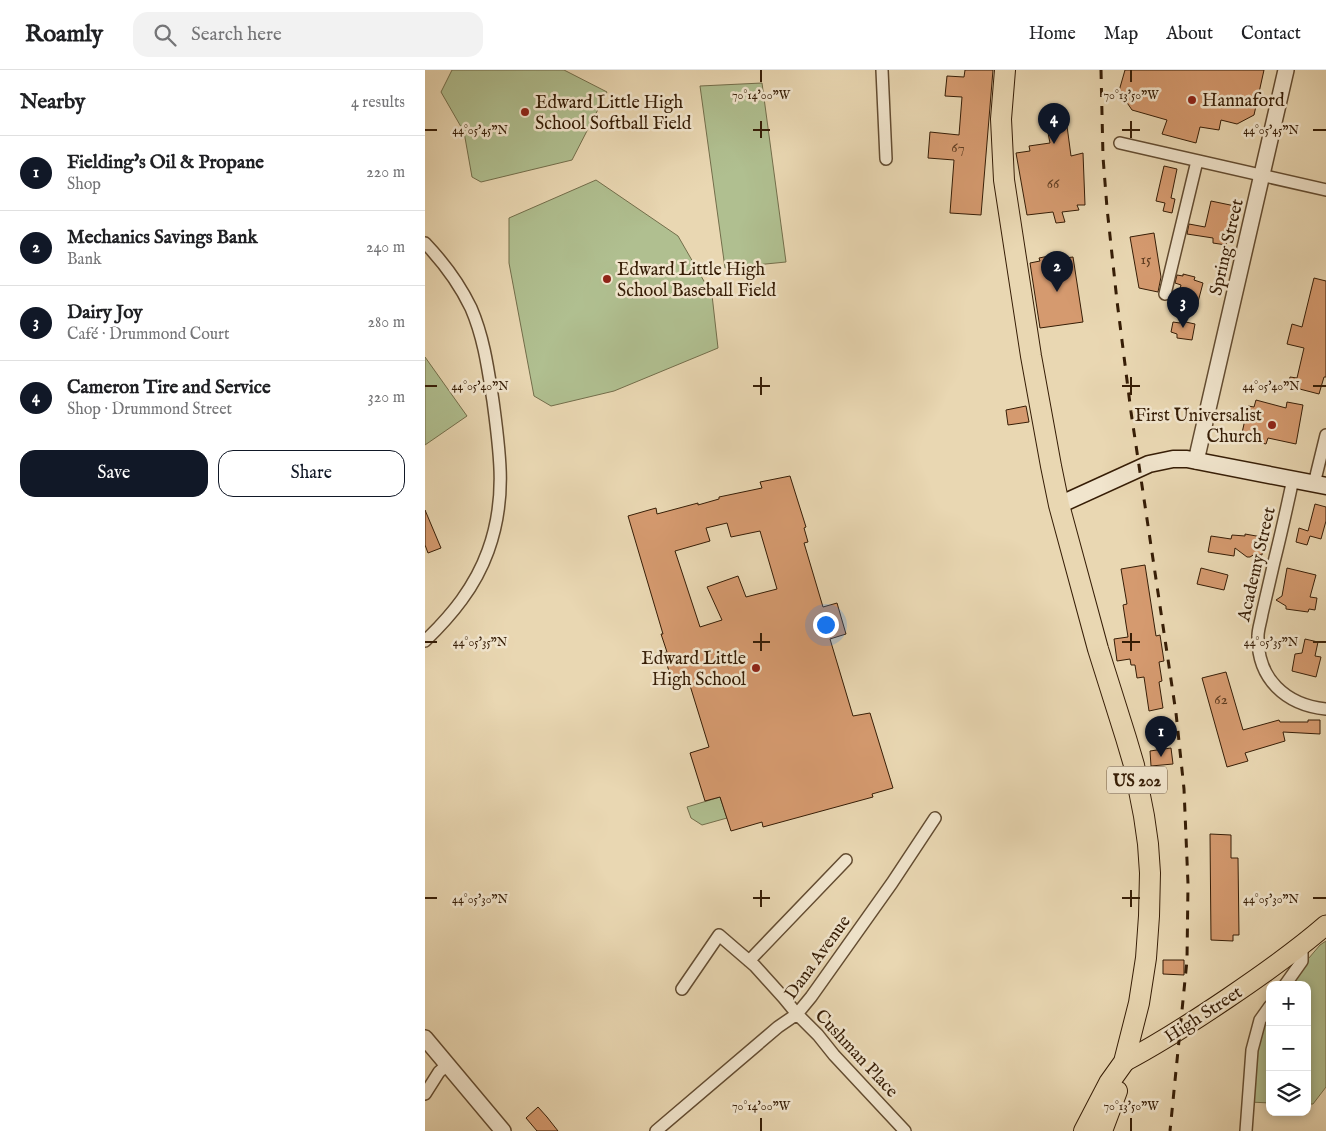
<!DOCTYPE html>
<meta charset="utf-8">
<style>
:root{--surface:#fff;--page:#f2f2f2;--text:#202124;--muted:#757577;--line:#e0e0e0;--accent:#111827}
body{margin:0;font-family:"IM FELL English",serif;background:var(--page);color:var(--text)}
.controls{position:absolute;right:15px;bottom:15px;display:grid;overflow:hidden;border-radius:10px;box-shadow:0 2px 8px #0003}
.controls button{width:45px;height:45px;display:grid;place-items:center;padding:0;border:0;border-bottom:1px solid var(--line);background:var(--surface);color:var(--text);font:25px sans-serif}
.you{position:absolute;left:400px;top:554px;width:18px;height:18px;margin:-12px;border:4px solid #fff;border-radius:50%;background:#1a73e8;box-shadow:0 0 0 8px #1a73e833}
.badge{display:grid;place-items:center;width:32px;height:32px;border-radius:50%;background:var(--accent);color:#fff;font-size:16px;font-weight:700}
.pin{position:absolute;translate:-50% -41px;filter:drop-shadow(0 1px 2px #0008)}
.pin::after{content:'';position:absolute;top:26px;width:18px;height:15px;background:inherit;clip-path:polygon(0 0,100% 0,50% 100%)}
.list{margin:0;padding:0;list-style:none}
h2{display:flex;justify-content:space-between;align-items:center;height:65px;margin:0;padding:0 20px;font-size:21px}
h2 small{font-size:16px;font-weight:400;color:var(--muted)}
.list li{display:grid;grid-template-columns:32px 1fr auto;gap:15px;align-items:center;box-sizing:border-box;height:75px;padding:0 20px;border-top:1px solid var(--line)}
.list b{display:block;font-size:19px;white-space:nowrap}
.list p{margin:0;font-size:16px;white-space:nowrap;color:var(--muted)}
.list em{font-size:16px;font-style:normal;color:var(--muted)}
.actions{display:flex;gap:10px;padding:15px 20px}
.actions a{flex:1;padding:11px 0;border:1px solid var(--accent);border-radius:15px;text-align:center;font-size:18px;color:var(--accent)}
.actions .main{background:var(--accent);color:#fff}
.icon{flex:none;width:28px;height:28px;fill:none;stroke:currentColor;stroke-width:2;stroke-linecap:round;stroke-linejoin:round}
.map{position:relative;flex:none;width:901px;height:1061px;overflow:hidden}
header{display:flex;align-items:center;gap:30px;box-sizing:border-box;height:70px;padding:0 25px;background:var(--surface);border-bottom:1px solid var(--line)}
header strong{font-size:24px}
nav{display:flex;gap:28px;margin-inline-start:auto;font-size:18px}
.search{width:350px;height:45px;background:var(--page);display:flex;align-items:center;gap:12px;box-sizing:border-box;padding:0 18px;border-radius:15px;color:var(--muted);font-size:19px}
main{display:flex}
aside{flex:1;background:var(--surface)}
.map>svg:first-child{display:block}
</style>
<header>
<strong>Roamly</strong>
<div class="search"><svg class="icon" aria-label="search" viewBox="0 0 24 24"><circle cx="10" cy="10" r="6"/><path d="M15 15l6 6"/></svg>Search here</div>
<nav><a>Home</a><a>Map</a><a>About</a><a>Contact</a></nav>
</header>
<main>
<aside>
<h2>Nearby<small>4 results</small></h2>
<ul class="list">
<li><span class="badge">1</span><div><b>Fielding's Oil &amp; Propane</b><p>Shop</p></div><em>220 m</em></li>
<li><span class="badge">2</span><div><b>Mechanics Savings Bank</b><p>Bank</p></div><em>240 m</em></li>
<li><span class="badge">3</span><div><b>Dairy Joy</b><p>Café · Drummond Court</p></div><em>280 m</em></li>
<li><span class="badge">4</span><div><b>Cameron Tire and Service</b><p>Shop · Drummond Street</p></div><em>320 m</em></li>
</ul>
<div class="actions"><a class="main">Save</a><a>Share</a></div>
</aside>
<div class="map">
<svg width="901" height="1061" viewBox="0 0 901 1061">
<rect width="100%" height="100%" fill="#e9d7b2"/>
<filter id="stains"><feTurbulence type="fractalNoise" baseFrequency=".004" numOctaves="4"/><feColorMatrix values="0 0 0 0 .2 0 0 0 0 .09 0 0 0 0 .02 0 0 0 .5 -.17"/></filter>
<radialGradient id="worn" r=".72"><stop offset=".6" stop-color="#630" stop-opacity="0"/><stop offset="1" stop-color="#630" stop-opacity=".3"/></radialGradient>
<path fill="#b0bf90" stroke="#736e4b" d="M27 0H139L182 22 147 90 56 112 47 107 39 62 16 22Z
M337 13 361 192 300 198 275 16Z
M171 110 253 166 287 225 293 278 189 321 126 336 109 326 84 193V148Z
M0 287 42 346 0 375Z
M295 727 302 748 277 755 266 748 262 737Z
M901 871V1017L888 1034H882V915H861L895 875Z
M845 933V1033L825 1032 831 949Z"/>
<path fill="#d59a6f" stroke="#361d06" fill-rule="evenodd" d="M540 0H568L556 145 525 143 529 90 503 88 505 62 534 65 537 27 520 26 522 6 539 7Z
M700 0H839L829 45 812 54 796 50 794 60 775 57 771 73 737 64 742 50 707 40 694 21Z
M642 56 646 86 658 83 660 135H652L654 140 637 142 640 152 631 153 628 142 602 145 591 83 605 81 604 76 625 73 622 58Z
M739 96 752 99 746 128 750 129 747 143 738 141 740 133 731 131Z
M786 131 810 136 806 152H805L801 175 788 173V168L762 164 764 154 780 157Z
M729 163 736 207 733 222 714 218 705 167Z
M624 186 625 190 648 187 658 252 615 258 605 193 615 191 614 188Z
M758 204 770 207 769 210 778 213 773 232 753 226 756 215 750 213 752 205 758 206Z
M889 208 901 211V307H899L894 324 863 316 865 307 872 308 879 278 862 274 867 254 877 257Z
M756 251 770 254 767 270 752 268V264L746 262 748 252 755 253Z
M831 330 861 338 862 332 878 335 871 374 843 368 841 374 824 370 825 364 817 363 823 336 829 337Z
M601 336 604 352 583 355 581 340Z
M365 406 381 457 379 458 383 472 379 473 398 537 412 533 421 564 405 569 428 646 445 643 468 718 447 724 448 727 338 757 337 752 306 761 295 727 280 731 265 683 284 677 263 609 248 613 238 583 242 582 236 564H238L203 446 231 438 232 444 273 433V435L294 429V427L337 418 335 412ZM302 453 306 467 335 461 352 519 321 527 313 506 282 517 297 550 275 557 250 481 285 471 281 458Z
M890 434 901 437V451L896 469 885 466 882 475 871 472 874 458 883 461Z
M0 440 16 478 3 483 0 475Z
M820 464 837 467 836 470H839L837 485 830 484 825 487H822L810 478 809 486 783 482 786 466 806 469 807 465 820 466Z
M720 495 731 566 735 565 739 591 734 592 737 611 734 612 738 638 724 641 719 607 712 608 710 595H706L705 589 692 591 689 569 703 567 698 535 702 534 696 499Z
M776 498 803 505 799 520 772 514Z
M862 498 891 505 885 527 892 528 890 540 884 539 883 542 861 539V536L851 530 857 526Z
M880 569 893 572 890 586 896 587 891 607 867 601 870 584 877 583Z
M801 602 818 660 854 650 855 652H883V650H895V664L858 662 860 671 820 683 823 691 802 697 777 608Z
M746 678 748 694 726 696 725 681Z
M785 764 806 765V788H813L814 865H808V871L786 870Z
M738 890H759V905L738 904Z
M113 1037 122 1047 133 1061H112L101 1048Z"/>
<g fill="none" stroke-linecap="round" stroke-linejoin="round">
<defs>
<path id="minor" d="M457 0 461 89
M695 73 901 120
M0 173C19 193 34 213 46 238 59 268 63 299 68 331 75 383 82 429 63 481 50 517 27 545 0 571
M740 224 772 91
M868 409C862 437 856 464 849 492 845 509 841 526 837 544 836 551 833 559 833 566 832 609 861 635 901 639
M889 414 901 365
M324 891 421 790
M860 915 877 891V875
M257 919 294 865 330 896 358 927 372 944 393 965 409 985 480 1061
M0 1024 14 1002 22 995
M231 1061 353 957 372 944 386 927 467 813 510 748
M821 1061 827 980 835 950 845 936"/>
<path id="tertiary" d="M771 391 861 0
M0 968 78 1061"/>
<path id="secondary" d="M634 435 724 394 748 389H762L901 416"/>
<path id="primary" d="M699 992C735 973 769 951 803 928 837 905 870 882 901 855"/>
<path id="trunk" d="M580 0 576 49 579 110 606 286 626 396 634 435 673 579 701 668 709 695 719 746 723 774 725 803 724 846 721 888 714 933 699 992 684 1013 659 1061
M677 1061 692 1021"/>
</defs>
<use href="#minor" stroke="#634c31" stroke-width="14"/>
<use href="#tertiary" stroke="#634c31" stroke-width="18"/>
<use href="#secondary" stroke="#361d06" stroke-width="19"/>
<use href="#primary" stroke="#361d06" stroke-width="21"/>
<use href="#trunk" stroke="#361d06" stroke-width="22"/>
<use href="#minor" stroke="#f1e5cd" stroke-width="11"/>
<use href="#tertiary" stroke="#f1e5cd" stroke-width="15"/>
<use href="#secondary" stroke="#f1e5cd" stroke-width="16"/>
<use href="#primary" stroke="#e9d7b2" stroke-width="19"/>
<use href="#trunk" stroke="#e9d7b2" stroke-width="20"/>
<path stroke="#361d06" stroke-width="3" stroke-dasharray="9 9" stroke-linecap="butt" d="M676 0 678 87 682 138 692 231 706 342 751 643 759 719 763 814 762 890 745 1061"/>
</g>
<path fill="none" stroke="#361d06" stroke-width="2" d="M336 0V12M706 0V12M336 51V68M706 51V68M0 60H12M328 60H345M697 60H715M888 60H901M336 307V325M706 307V325M0 316H12M328 316H345M697 316H715M888 316H901M336 563V581M706 563V581M0 572H12M328 572H345M697 572H715M888 572H901M336 820V837M706 820V837M0 828H12M328 828H345M697 828H715M888 828H901M336 1048V1061M706 1048V1061"/>
<g fill="#8f2418" stroke="#f1e5cd" stroke-width="2">
<circle cx="767" cy="30" r="5"/>
<circle cx="100" cy="42" r="5"/>
<circle cx="182" cy="209" r="5"/>
<circle cx="847" cy="355" r="5"/>
<circle cx="331" cy="598" r="5"/>
</g>
<g text-anchor="middle" stroke-width="5" stroke-linejoin="round" paint-order="stroke">
<g font-size="15" fill="#5e3c20">
<text x="533" y="82">67</text>
<text x="628" y="118">66</text>
<text x="721" y="194">15</text>
<text x="796" y="634">62</text>
</g>
<rect fill="#f1e5cd" stroke="#6e5942" stroke-width="1" x="682" y="696.5" width="60" height="27" rx="4"/>
<g font-size="16" font-weight="bold" fill="#361d06">
<text x="712" y="716">US 202</text>
</g>
<g font-size="18" fill="#361d06" stroke="#f1e5cd" text-anchor="start">
<text x="777" y="36">Hannaford</text>
<text x="110" y="38">Edward Little High<tspan x="110" dy="21">School Softball Field</tspan></text>
<text x="192" y="205">Edward Little High<tspan x="192" dy="21">School Baseball Field</tspan></text>
<text x="837" y="351" text-anchor="end">First Universalist<tspan x="837" dy="21">Church</tspan></text>
<text x="321" y="594" text-anchor="end">Edward Little<tspan x="321" dy="21">High School</tspan></text>
</g>
<g font-size="18" fill="#361d06" stroke="#f1e5cd">
<text transform="translate(801 177) rotate(-77)" y="6">Spring Street</text>
<text transform="translate(831 494) rotate(-77)" y="6">Academy Street</text>
<text transform="translate(392 887) rotate(-54)" y="6">Dana Avenue</text>
<text transform="translate(778 944) rotate(-33)" y="6">High Street</text>
<text transform="translate(432 983) rotate(47)" y="6">Cushman Place</text>
</g>
</g>
<g font-size="12" text-anchor="middle" fill="#361d06" stroke="#f1e5cd" stroke-width="5" stroke-linejoin="round" paint-order="stroke">
<text x="336" y="29">70°14'00"W</text>
<text x="706" y="29">70°13'50"W</text>
<text x="55" y="64">44°05'45"N</text>
<text x="846" y="64">44°05'45"N</text>
<text x="55" y="320">44°05'40"N</text>
<text x="846" y="320">44°05'40"N</text>
<text x="55" y="576">44°05'35"N</text>
<text x="846" y="576">44°05'35"N</text>
<text x="55" y="833">44°05'30"N</text>
<text x="846" y="833">44°05'30"N</text>
<text x="336" y="1040">70°14'00"W</text>
<text x="706" y="1040">70°13'50"W</text>
</g>
<rect width="100%" height="100%" filter="url(#stains)"/>
<rect width="100%" height="100%" fill="url(#worn)"/>
</svg>
<div class="controls">
<button>+</button>
<button>−</button>
<button><svg class="icon" aria-label="layers" viewBox="0 0 24 24"><path d="M12 4l9 5-9 5-9-5zM3 14l9 5 9-5"/></svg></button>
</div>
<div class="you"></div>
<div class="pin badge" style="left:736px;top:687px">1</div>
<div class="pin badge" style="left:632px;top:222px">2</div>
<div class="pin badge" style="left:758px;top:258px">3</div>
<div class="pin badge" style="left:629px;top:74px">4</div>
</div>
</main>
